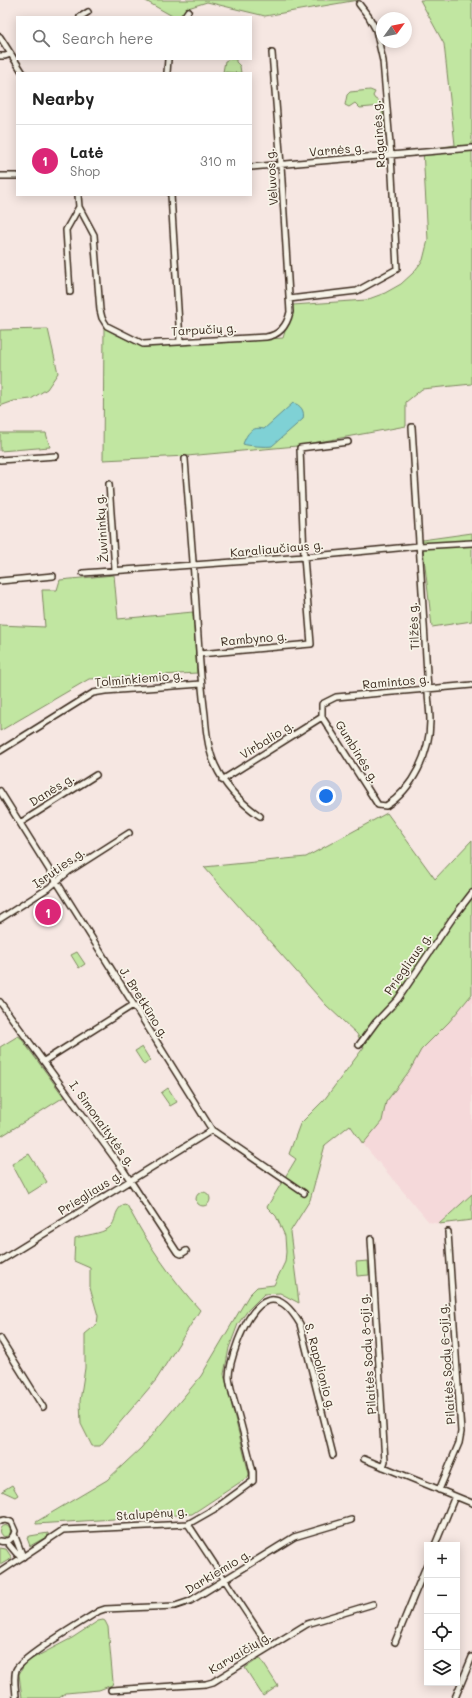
<!DOCTYPE html>
<meta charset="utf-8">
<style>
:root{--surface:#fff;--page:#f6f6f6;--text:#222;--muted:#767676;--line:#e0e0e0;--accent:#db2777}
body{margin:0;font-family:Mali,sans-serif;background:var(--page);color:var(--text)}
.controls{position:absolute;right:12px;bottom:12px;display:grid;overflow:hidden;border-radius:0px;box-shadow:0 2px 10px #0003}
.controls button{width:36px;height:36px;display:grid;place-items:center;padding:0;border:0;border-bottom:1px solid var(--line);background:var(--surface);color:var(--text);font:20px sans-serif}
.compass{position:absolute;left:376px;top:12px;width:36px;height:36px;border-radius:50%;background:var(--surface);box-shadow:0 2px 10px #0003;rotate:57deg}
.you{position:absolute;left:326px;top:796px;width:14px;height:14px;margin:-10px;border:3px solid #fff;border-radius:50%;background:#1a73e8;box-shadow:0 0 0 6px #1a73e833}
.badge{display:grid;place-items:center;width:26px;height:26px;border-radius:50%;background:var(--accent);color:#fff;font-size:13px;font-weight:700}
.pin{position:absolute;translate:-50% -50%;border:2px solid #fff;box-shadow:0 1px 4px #0006}
.list{margin:0;padding:0;list-style:none}
h2{display:flex;justify-content:space-between;align-items:center;height:52px;margin:0;padding:0 16px;font-size:17px}
h2 small{font-size:13px;font-weight:400;color:var(--muted)}
.list li{display:grid;grid-template-columns:26px 1fr auto;gap:12px;align-items:center;box-sizing:border-box;height:72px;padding:0 16px;border-top:1px solid var(--line)}
.list b{display:block;font-size:15px;white-space:nowrap}
.list p{margin:0;font-size:13px;white-space:nowrap;color:var(--muted)}
.list em{font-size:13px;font-style:normal;color:var(--muted)}
.icon{flex:none;width:22px;height:22px;fill:none;stroke:currentColor;stroke-width:2;stroke-linecap:round;stroke-linejoin:round}
.map{position:relative;flex:none;width:472px;height:1698px;overflow:hidden}
.search{position:absolute;background:var(--surface);box-shadow:0 2px 10px #0003;left:16px;top:16px;width:236px;height:44px;display:flex;align-items:center;gap:10px;box-sizing:border-box;padding:0 14px;border-radius:0px;color:var(--muted);font-size:15px}
.panel{position:absolute;background:var(--surface);box-shadow:0 2px 10px #0003;left:16px;top:72px;width:236px;height:124px;border-radius:0px}
.map>svg:first-child{display:block}
</style>
<div class="map">
<svg width="472" height="1698" viewBox="0 0 472 1698">
<rect width="100%" height="100%" fill="#f6e7e2"/>
<filter id="ink" filterUnits="userSpaceOnUse"><feTurbulence type="fractalNoise" baseFrequency=".025" numOctaves="2"/><feDisplacementMap in="SourceGraphic" scale="8" xChannelSelector="R" yChannelSelector="G"/><feConvolveMatrix kernelMatrix="1 2 1 2 8 2 1 2 1" color-interpolation-filters="sRGB"/></filter>
<g filter="url(#ink)">
<path fill="#f5d9da" d="M472 994V1194L439 1224 429 1222 363 1144 382 1121 386 1102 410 1070 421 1050 449 1022Z"/>
<path fill="#c1e6a1" stroke="#7e8860" d="M144 0H358L265 16 207 2 188 8 181 17H174Z
M420 0H472V384L422 389 406 402V426L297 446 187 456 103 460 104 327 115 334 143 347 283 338 293 305 366 300 385 293 401 284 413 273 423 260 428 240 423 150 455 145 444 44Z
M230 59H236V62L240 66 241 73 223 72 225 61Z
M370 90 375 92 373 96 375 99 385 104 388 137 385 135 381 106 360 108 355 103 349 107 345 105 347 95 350 92Z
M48 329 58 373 47 389 31 399 14 401 0 406V330Z
M0 433H46L50 447 0 451Z
M472 533V621L432 627 422 540Z
M114 575 118 619 193 612 197 673 89 679 0 731V625L45 627 42 590H57L60 580Z
M387 813 435 879 472 840V994L449 1022 421 1050 410 1070 386 1102 382 1121 363 1144 350 1125 325 1145 310 1200 290 1232 299 1303 280 1293 264 1294 248 1310 238 1324 229 1348 224 1374 249 1474 248 1477 192 1514 36 1524V1522L107 1480 141 1448 201 1376 249 1295 257 1287 274 1285 285 1262 286 1252 285 1236 276 1216 267 1207 296 1159 289 1154 300 1124 324 1100 364 1047 357 1034 326 1005 204 867 306 857Z
M77 952 85 964 79 968 71 955Z
M18 1036 20 1037 64 1097 0 1137V1047Z
M142 1047 150 1060 144 1065 135 1051Z
M168 1088 177 1102 170 1106 161 1093Z
M29 1154 47 1182 28 1194 12 1164Z
M196 1199a7 7 0 1 1 14 0a7 7 0 1 1-14 0Z
M472 1194V1220L439 1224Z
M124 1204 127 1205C147 1243 171 1278 200 1310L156 1380 100 1446H92L81 1424 80 1401 85 1368V1334L97 1324 98 1316 90 1288V1268L74 1261 75 1238C85 1235 101 1234 109 1228 118 1221 112 1212 124 1204Z
M368 1261 369 1275 357 1276 356 1262Z
M12 1485 18 1495 15 1497 2 1491Z
M-0.5 1531a5.5 5.5 0 1 1 11 0a5.5 5.5 0 1 1-11 0Z
M48 1533V1536L30 1546 27 1538 30 1536Z
M0 1548 6 1549 12 1558 0 1565Z
M103 1620 105 1621 108 1627 113 1682 112 1685 99 1690 66 1693 59 1698H22L19 1674 26 1662 72 1638 98 1621Z
M260 1658 278 1686 263 1696 245 1668Z"/>
<path fill="#7fd1d5" stroke="#648e8c" d="M293 403C301 405 305 411 303 419L272 446C269 447 247 446 243 444 247 433 252 426 264 429Z"/>
<g fill="none" stroke-linecap="round" stroke-linejoin="round">
<defs>
<path id="street" d="M80 17 88 12
M184 17 188 11
M0 37 23 73
M0 56H5L11 54
M167 73 168 59
M251 167 472 148
M0 176H17
M171 195 180 341
M79 207 94 235 100 310 102 318 107 326 143 344 266 337C280 335 287 325 290 312L281 165 272 53
M70 292 66 230 79 207 78 195
M289 299 357 291 397 269 391 156 383 61 376 30 369 17 359 4
M412 427 428 690C428 700 430 711 430 721 430 753 413 789 386 806L378 805 322 717V704L336 697 472 685
M185 459C189 513 194 567 197 621 199 653 201 684 205 715 206 731 208 750 215 765 225 787 241 803 260 816
M0 460 56 456
M109 484 115 570
M83 573 304 557 419 546 472 543
M0 581 53 576
M199 654 311 644 304 557 300 448 348 442
M0 751 93 693 105 691 201 684
M222 780 322 717
M0 791 212 1130 304 1193
M20 823 96 775
M0 919 50 887 68 872 129 833
M0 1002 124 1171 177 1252 181 1254 186 1251
M359 1045 376 1022 398 999 452 919 472 893
M44 1061 133 1005
M371 1239 385 1461 383 1467
M0 1261 212 1130
M0 1338 43 1407
M364 1459 472 1503
M439 1490 459 1443 461 1432 448 1232
M0 1521 5 1520 11 1522 15 1531C13 1539 8 1543 0 1541
M188 1524 269 1647
M14 1534 23 1557
M6 1541 17 1554 23 1557
M435 1545 455 1496
M0 1572 63 1530 188 1524 216 1508 253 1481V1472C248 1451 243 1431 237 1410 234 1399 230 1388 229 1377 229 1365 234 1352 238 1341 252 1306 273 1278 300 1324L333 1455
M395 1642 427 1564
M111 1690 206 1684 213 1682 307 1624 373 1604
M16 1698C16 1689 13 1678 16 1670 20 1658 85 1620 99 1611L105 1609 175 1606 190 1601 294 1537 351 1520
M455 1698 472 1657"/>
</defs>
<use href="#street" stroke="#3b2a1e" stroke-width="8"/>
<use href="#street" stroke="#f7f3e8" stroke-width="5"/>
</g>
</g>
<g text-anchor="middle" stroke-width="3.5" stroke-linejoin="round" paint-order="stroke">
<g font-size="12" fill="#3b2a1e" stroke="#f7f3e8">
<text transform="translate(379 134) rotate(-94)" y="4">Ragainės g.</text>
<text transform="translate(337 150) rotate(-5)" y="4">Varnės g.</text>
<text transform="translate(272 177) rotate(-94)" y="4">Vėluvos g.</text>
<text transform="translate(204 330) rotate(-3)" y="4">Tarpučių g.</text>
<text transform="translate(102 528) rotate(-94)" y="4">Žuvininkų g.</text>
<text transform="translate(277 549) rotate(-5)" y="4">Karaliaučiaus g.</text>
<text transform="translate(414 626) rotate(-93)" y="4">Tilžės g.</text>
<text transform="translate(254 639) rotate(-5)" y="4">Rambyno g.</text>
<text transform="translate(139 679) rotate(-5)" y="4">Tolminkiemio g.</text>
<text transform="translate(396 682) rotate(-5)" y="4">Ramintos g.</text>
<text transform="translate(267 740) rotate(-32)" y="4">Virbalio g.</text>
<text transform="translate(357 752) rotate(58)" y="4">Gumbinės g.</text>
<text transform="translate(52 790) rotate(-32)" y="4">Danės g.</text>
<text transform="translate(59 868) rotate(-35)" y="4">Įsruties g.</text>
<text transform="translate(408 964) rotate(-55)" y="4">Priegliaus g.</text>
<text transform="translate(144 1003) rotate(58)" y="4">J. Bretkūno g.</text>
<text transform="translate(102 1124) rotate(54)" y="4">I. Simonaitytės g.</text>
<text transform="translate(90 1193) rotate(-32)" y="4">Priegliaus g.</text>
<text transform="translate(368 1354) rotate(-94)" y="4">Pilaitės Sodų 8-oji g.</text>
<text transform="translate(447 1364) rotate(-94)" y="4">Pilaitės Sodų 6-oji g.</text>
<text transform="translate(320 1367) rotate(75)" y="4">S. Rapolionio g.</text>
<text transform="translate(152 1514) rotate(-4)" y="4">Stalupėnų g.</text>
<text transform="translate(218 1572) rotate(-31)" y="4">Darkiemio g.</text>
<text transform="translate(240 1653) rotate(-31)" y="4">Karvaičių g.</text>
</g>
</g>
</svg>
<div class="controls">
<button>+</button>
<button>−</button>
<button><svg class="icon" aria-label="locate" viewBox="0 0 24 24"><circle cx="12" cy="12" r="6"/><path d="M12 2v4M12 18v4M2 12h4M18 12h4"/></svg></button>
<button><svg class="icon" aria-label="layers" viewBox="0 0 24 24"><path d="M12 4l9 5-9 5-9-5zM3 14l9 5 9-5"/></svg></button>
</div>
<svg class="compass" viewBox="-18 -18 36 36"><path d="M0-13l5 13h-10z" fill="#e53935"/><path d="M0 13l5-13h-10z" fill="#767676"/></svg>
<div class="you"></div>
<div class="pin badge" style="left:48px;top:912px">1</div>
<div class="search"><svg class="icon" aria-label="search" viewBox="0 0 24 24"><circle cx="10" cy="10" r="6"/><path d="M15 15l6 6"/></svg>Search here</div>
<section class="panel">
<h2>Nearby<small></small></h2>
<ul class="list">
<li><span class="badge">1</span><div><b>Latė</b><p>Shop</p></div><em>310 m</em></li>
</ul>
</section>
</div>
